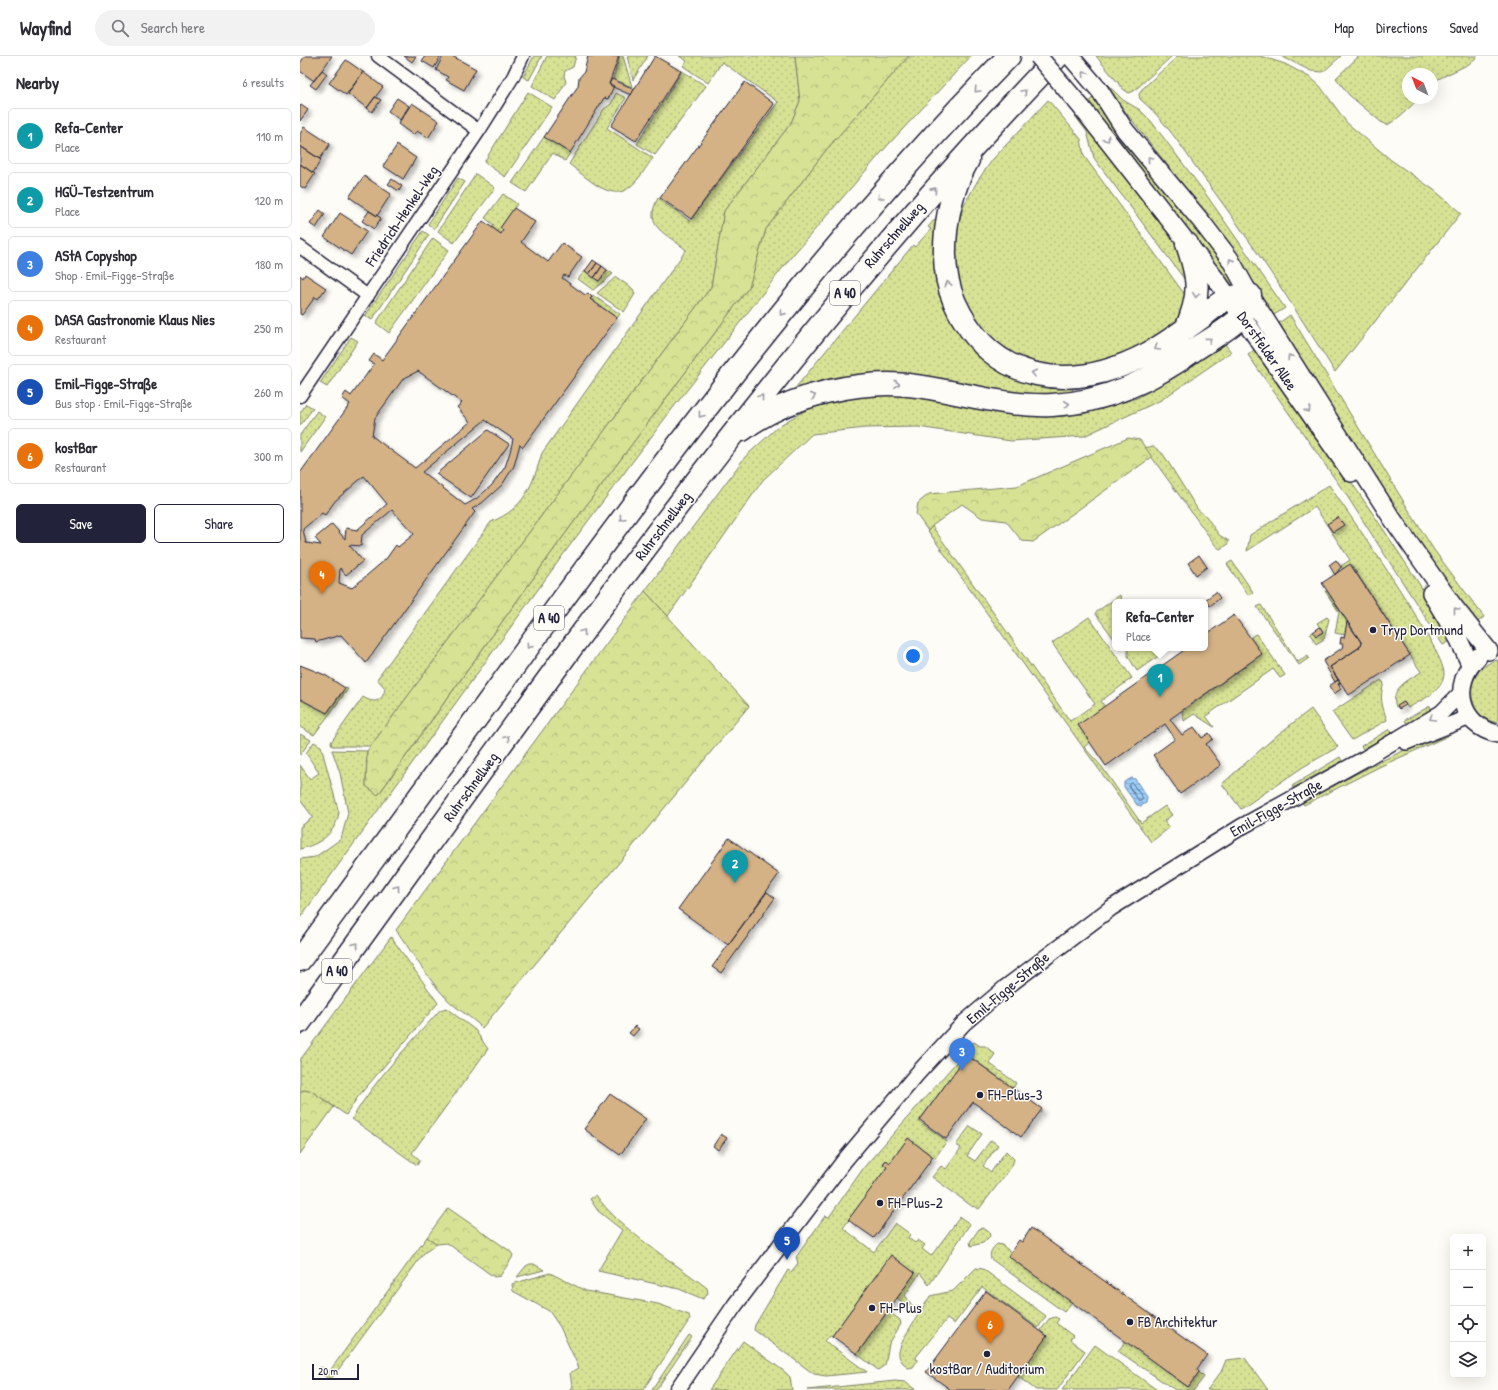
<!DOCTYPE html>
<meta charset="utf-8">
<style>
:root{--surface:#fff;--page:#f2f2f3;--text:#2b2b33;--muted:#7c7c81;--line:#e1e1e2;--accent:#22223b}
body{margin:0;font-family:"Patrick Hand",sans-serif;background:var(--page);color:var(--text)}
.controls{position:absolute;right:12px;bottom:12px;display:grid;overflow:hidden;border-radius:6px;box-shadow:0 4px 16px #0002}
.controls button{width:36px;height:36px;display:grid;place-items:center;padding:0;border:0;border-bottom:1px solid var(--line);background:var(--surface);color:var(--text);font:20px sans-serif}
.compass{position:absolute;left:1102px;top:12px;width:36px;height:36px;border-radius:50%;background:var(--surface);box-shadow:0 4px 16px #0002;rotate:318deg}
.scale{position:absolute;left:12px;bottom:10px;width:47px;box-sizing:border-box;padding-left:4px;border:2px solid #22223b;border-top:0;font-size:11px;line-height:14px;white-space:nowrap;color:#22223b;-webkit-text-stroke:3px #fdfcf7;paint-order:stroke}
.you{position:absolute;left:613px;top:600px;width:14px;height:14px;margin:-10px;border:3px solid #fff;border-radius:50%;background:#1a73e8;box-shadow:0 0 0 6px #1a73e833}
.badge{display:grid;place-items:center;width:26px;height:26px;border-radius:50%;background:var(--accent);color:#fff;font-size:13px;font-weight:700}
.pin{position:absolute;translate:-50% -33px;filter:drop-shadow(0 1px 2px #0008)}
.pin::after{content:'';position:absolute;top:21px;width:14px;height:12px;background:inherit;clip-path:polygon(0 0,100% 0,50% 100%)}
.popup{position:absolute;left:812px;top:543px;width:96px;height:52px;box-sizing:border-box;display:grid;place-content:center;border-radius:6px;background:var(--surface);filter:drop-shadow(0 1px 3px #0005);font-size:13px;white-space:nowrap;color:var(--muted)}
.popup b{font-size:15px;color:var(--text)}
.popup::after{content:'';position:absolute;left:50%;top:100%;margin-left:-8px;border:8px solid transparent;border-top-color:var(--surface)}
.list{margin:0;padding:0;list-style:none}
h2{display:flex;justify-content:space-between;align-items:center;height:52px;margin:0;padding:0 16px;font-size:17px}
h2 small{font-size:13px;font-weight:400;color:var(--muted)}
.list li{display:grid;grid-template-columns:26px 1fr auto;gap:12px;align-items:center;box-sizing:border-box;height:56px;margin:0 8px 8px;padding:0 8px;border:1px solid var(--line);border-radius:6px}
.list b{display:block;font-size:15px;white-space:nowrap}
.list p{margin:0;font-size:13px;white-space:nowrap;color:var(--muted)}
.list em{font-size:13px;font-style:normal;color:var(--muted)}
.actions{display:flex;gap:8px;padding:12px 16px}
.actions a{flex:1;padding:9px 0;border:1px solid var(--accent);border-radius:6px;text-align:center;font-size:14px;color:var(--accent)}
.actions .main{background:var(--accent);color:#fff}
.icon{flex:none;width:22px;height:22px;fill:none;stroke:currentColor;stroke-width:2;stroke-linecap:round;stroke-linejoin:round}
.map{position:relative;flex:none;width:1198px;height:1334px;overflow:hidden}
header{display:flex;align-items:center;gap:24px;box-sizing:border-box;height:56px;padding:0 20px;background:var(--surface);border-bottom:1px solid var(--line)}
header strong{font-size:19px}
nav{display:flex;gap:22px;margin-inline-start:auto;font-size:14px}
.search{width:280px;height:36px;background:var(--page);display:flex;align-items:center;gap:10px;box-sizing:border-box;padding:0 14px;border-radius:22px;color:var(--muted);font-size:15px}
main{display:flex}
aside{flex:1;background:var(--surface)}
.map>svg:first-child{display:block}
</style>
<header>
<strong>Wayfind</strong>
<div class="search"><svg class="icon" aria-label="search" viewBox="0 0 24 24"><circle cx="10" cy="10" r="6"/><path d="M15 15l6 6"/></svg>Search here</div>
<nav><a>Map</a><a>Directions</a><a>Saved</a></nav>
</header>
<main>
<aside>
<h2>Nearby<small>6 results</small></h2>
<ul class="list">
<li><span class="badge" style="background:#0f9aa8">1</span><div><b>Refa-Center</b><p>Place</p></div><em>110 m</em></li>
<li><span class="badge" style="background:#0f9aa8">2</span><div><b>HGÜ-Testzentrum</b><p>Place</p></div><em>120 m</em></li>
<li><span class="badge" style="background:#3f7fe0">3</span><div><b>AStA Copyshop</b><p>Shop · Emil-Figge-Straße</p></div><em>180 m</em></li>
<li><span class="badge" style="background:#e8710a">4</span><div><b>DASA Gastronomie Klaus Nies</b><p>Restaurant</p></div><em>250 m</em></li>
<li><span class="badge" style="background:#1a4fb4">5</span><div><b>Emil-Figge-Straße</b><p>Bus stop · Emil-Figge-Straße</p></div><em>260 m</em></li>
<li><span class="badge" style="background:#e8710a">6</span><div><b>kostBar</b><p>Restaurant</p></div><em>300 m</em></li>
</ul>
<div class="actions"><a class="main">Save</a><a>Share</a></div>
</aside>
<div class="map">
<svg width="1198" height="1334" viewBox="0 0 1198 1334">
<defs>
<pattern id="grass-dots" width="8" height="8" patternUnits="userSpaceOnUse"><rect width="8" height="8" fill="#d7e295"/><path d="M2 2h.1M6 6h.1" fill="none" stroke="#b8c281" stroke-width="1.8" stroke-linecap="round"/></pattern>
<pattern id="forest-crowns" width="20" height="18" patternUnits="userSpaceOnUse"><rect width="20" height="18" fill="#d7e295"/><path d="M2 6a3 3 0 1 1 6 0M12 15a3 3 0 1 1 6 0" fill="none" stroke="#b8c281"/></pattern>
<pattern id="water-rules" width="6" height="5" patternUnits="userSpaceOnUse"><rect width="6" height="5" fill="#9ccffa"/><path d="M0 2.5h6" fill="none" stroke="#86b1d7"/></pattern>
<filter id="shadow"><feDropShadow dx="3.5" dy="3.5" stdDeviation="2" flood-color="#0004"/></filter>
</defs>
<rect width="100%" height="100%" fill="#fdfcf7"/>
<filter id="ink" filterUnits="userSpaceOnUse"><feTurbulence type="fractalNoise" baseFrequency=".025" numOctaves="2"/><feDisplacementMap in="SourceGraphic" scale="8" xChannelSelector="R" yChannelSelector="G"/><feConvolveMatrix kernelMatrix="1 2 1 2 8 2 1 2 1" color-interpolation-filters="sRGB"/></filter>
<g filter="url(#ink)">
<path fill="url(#grass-dots)" stroke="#7c8268" d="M234 0H242L229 24 223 21Z
M247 0H276L273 11 265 15 264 20 266 26 255 44 232 30Z
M320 0H323L332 31 313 23Z
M327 0H348L333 24Z
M379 0H495L500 45 491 67 424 155 411 231 71 690H32L31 686 63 641C74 648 83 646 85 632L77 623 191 466C225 452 232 430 242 397L386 194C367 177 342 172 358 142L390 165 478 46 422 6 408 27 383 10 387 5Z
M609 0H671L588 89 492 200 369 357 268 492 0 862V803L15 801 41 783 48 757 40 717 32 694 67 695 66 730 79 738 262 482 449 231 466 173 526 94Z
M796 0H872L834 35 829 37 823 33Z
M878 0H960L985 8 1011 22 1020 30 1047 67 1091 104 1134 134 1161 157 1035 316C993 249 949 182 901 118 882 92 865 64 840 43L839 39 841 34Z
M981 0H1041L1023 16 1011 15Z
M1059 0H1178L1169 8 1132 26V18H1108V42H1118C1115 48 1093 67 1087 69L1081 66 1049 39 1036 22Z
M382 15 406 30 355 99 337 88Z
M807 28 823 44 840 54 851 65 905 137 985 252 974 259 880 125 805 30Z
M228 36 252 51 205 121 184 106Z
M316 37 326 42 307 72 353 102C346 111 339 124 330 131 311 148 284 119 269 108L304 53 311 48Z
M793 41 922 202 935 230 929 234 839 111 789 46Z
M748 44 781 83 784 100 888 243 883 258 873 273 861 283 783 314 733 310 695 291 657 234 655 179 664 149 678 124 693 103Z
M777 58 872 182 882 198 888 228 794 102 787 76 775 60Z
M244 81 270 97 265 105 253 97 226 136 212 127Z
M176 118 195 132 154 187 138 175Z
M158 122 165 126 134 173 128 168Z
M203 138 217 148 200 172 203 174 201 178 192 171 194 169 185 162Z
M648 148 662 279 772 329 773 337 748 339 492 336 613 189 615 191 631 173 628 171Z
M123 175 129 179 72 264 65 260Z
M133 182 149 194 89 277 76 267Z
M307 214 313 218 293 234 278 223 285 215 299 225Z
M316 221 333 233 335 238 324 256 297 237Z
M294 240 320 258 317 262 290 243Z
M990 259 1113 461 1134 494 1184 561 1174 569 1131 511 979 267Z
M51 281 58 285 27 331 20 327Z
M925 288 931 296 861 344 784 380 711 385 618 371 565 372 512 378 463 424 368 560 345 535 445 401 480 369 511 351 544 340 624 339 723 359 783 358 837 342 876 321Z
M955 293C1026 387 1092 483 1154 583L1143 589 1047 440 948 299Z
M6 348 13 352 0 370V357Z
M17 355 25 361 0 396V379Z
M853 390 863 398 898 454 906 460 919 479 929 485 927 489 920 493 916 490 845 392Z
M1029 429C1048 457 1145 594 1144 618 1143 636 1121 644 1108 652L1104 646 1096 651C1089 632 1109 624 1121 616L1051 508 1043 513 1041 510 1050 504 1015 451 947 495 950 479Z
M632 470 770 665 795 648 752 587 789 561 832 622 801 645 805 651 778 669 790 686 784 691 802 711 841 767 865 750 872 759 864 765 869 772 851 786 628 475Z
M932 505 953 536 948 539 927 508Z
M1025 535H1027L1047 566 1045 579 1035 577 1039 556Z
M820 539 821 546H815V584L795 557Z
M961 549 998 606 1008 600 1009 602 999 609 957 551Z
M1027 561 1029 563 1024 583 1016 588 1010 578 1013 576 1016 580 1023 576 1017 567Z
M955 578 957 579 985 619 980 622 973 613 906 660 914 671 894 658 884 665 882 655 962 598 950 582Z
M828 592H870L837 615 828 600Z
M1198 604V667C1163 662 1163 611 1198 604Z
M1081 624 1084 627C1079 641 1082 650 1087 664L1052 684 1032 656Z
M46 632 48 633 14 679 0 671V643L27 657Z
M1130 650 1132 654 1107 668 1105 664Z
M1011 653 1038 691 1003 711 941 753 922 728 976 680Z
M1090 673 1092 677 1063 693 1061 690Z
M1146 675 1148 680 1081 710 1004 749 1002 746 1079 706Z
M0 678 11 684 0 699Z
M14 686 21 690 39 757C35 778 20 788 0 793V771L13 761 0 744V709L10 723 19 717 6 697Z
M1040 701 1042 705 993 732 992 730Z
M91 881 138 947 57 1042 46 1059 13 1036 4 1034 0 1037V1004Z
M146 952 175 974 188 993 112 1097 120 1104 117 1109 52 1063C75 1023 109 989 140 954Z
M674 986 680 990H685L695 998 689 1007 716 1027 713 1032 667 999 619 1065 647 1085 635 1102 608 1083 590 1107 586 1104 583 1107 587 1111 543 1172 574 1196 595 1167 610 1178 608 1182 615 1187 618 1184 625 1189 622 1193 631 1200 660 1161 670 1168 629 1229 620 1217 605 1239 613 1251 612 1253 597 1242 615 1217 591 1200 532 1280 530 1279 525 1285 567 1316 526 1320 514 1318 454 1274 455 1269 488 1214 491 1216 498 1207 496 1201 525 1160 529 1161 565 1110Z
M670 1070 682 1078 667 1100 675 1105 691 1084 698 1089 683 1110 691 1116 706 1095 714 1103 712 1110 679 1153 674 1150 673 1151 632 1121 641 1110 646 1113 661 1092 656 1089Z
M296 1139C319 1173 374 1206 407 1232L408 1237 403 1243 379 1233 298 1215 322 1174 298 1155 290 1143Z
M683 1172 689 1176 690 1180 683 1187 671 1190 670 1186 679 1173Z
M127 1181 137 1188 124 1197 33 1321 27 1322 17 1313 21 1311 29 1316Z
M697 1188 702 1189 772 1246 764 1256 691 1203C689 1196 692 1193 697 1188Z
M230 1208H234L244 1214 217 1221 226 1210Z
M676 1212 683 1213 746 1260 738 1272 682 1231 654 1268 647 1263 616 1301 617 1305 613 1311 608 1312C604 1308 598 1303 599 1296 601 1282 623 1253 630 1240L653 1235Z
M250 1217 286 1235 358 1248 389 1259 390 1263 343 1334H270L272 1329 270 1317 279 1312 260 1271 249 1255 213 1235 212 1228Z
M588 1255 600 1264 601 1268 589 1288 585 1309 578 1314 557 1298Z
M755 1261 759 1263 756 1267 773 1280 770 1284 785 1295 757 1334H736L717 1320 747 1280 741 1274 749 1263Z
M389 1279 392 1281 356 1334H352Z
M443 1285 485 1316 490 1321 492 1334H409Z
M826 1285 888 1331 899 1316 904 1321 894 1334H875L818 1295Z
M795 1289 857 1334H762Z
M945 1302 968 1334H907L921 1316 926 1304Z
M595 1325 605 1326 616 1334H507Z"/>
<path fill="url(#forest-crowns)" stroke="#7c8268" d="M495 0H609L526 94 466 173 449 231 262 482 78 739 66 730 67 695 411 231 424 155 491 67 500 45Z
M828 382 840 384 852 401 733 486 722 485 706 465 682 462 662 448 632 470 628 475 616 458 618 447 629 438 717 430Z
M345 535 449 650 182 972C171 960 157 954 146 942 127 922 112 896 96 874Z
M4 1034 13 1036 34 1051 0 1098V1037Z
M148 1152 210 1195 213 1199 212 1202 200 1220 194 1221 147 1187 137 1188 127 1181Z"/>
<path fill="url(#water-rules)" stroke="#6b8aae" d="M832 722 835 723 847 741 846 747 841 750 837 749 824 731V726Z"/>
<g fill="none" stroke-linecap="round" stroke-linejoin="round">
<path stroke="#536787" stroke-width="1" d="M832 727 843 742 841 745H839L829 730Z"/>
</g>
<path fill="#d4b286" stroke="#22223b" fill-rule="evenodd" filter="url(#shadow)" d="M5 0H32L14 25 0 15V7Z
M104 0H116L112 6Z
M125 0H141L134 12 122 5Z
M143 0H152L176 13 164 34 146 24 148 21 136 14Z
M288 0H319L309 28 314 30 308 43 304 42 270 97 244 81 278 30 279 22 284 16Z
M355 0 381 15 336 85 311 70Z
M46 4 63 16 46 39 29 27Z
M22 14 27 18 16 33 10 29Z
M63 16 83 31 67 52 48 38Z
M312 23 334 33 331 39 313 31 309 28Z
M445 26 474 48 391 163 360 142Z
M75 41 81 44 72 56 67 52Z
M97 42 109 50 100 64 88 55Z
M112 47 139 65 128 82 117 75 113 79 98 68Z
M1 49 8 54 0 65V50Z
M4 71 30 88 20 103 0 90V78Z
M97 89 116 102 103 123 83 110Z
M0 90 21 104 13 117 0 108Z
M0 108 15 118 5 133 0 130Z
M64 120 91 138 77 160 49 141Z
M92 123 102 130 99 135 88 128Z
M214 152 235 166 221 186 248 206 262 187 282 201 268 221 264 219 262 222 285 239 288 237 292 241 290 243 317 262 223 391 220 388 214 410 202 429 182 447 172 453 175 456 66 607 41 579 16 586 15 583 0 582V417L50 348 42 342 46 336 51 340 74 308 69 305 74 298 82 304 183 165 201 178 203 174 200 172ZM118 315 162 347 157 351 170 366 115 412 72 380 75 362 103 323ZM185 364 213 383 210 396 205 411 192 429 176 443 165 449 122 416ZM64 420 87 448 57 474 46 472 45 483 32 468 15 482 21 489 6 487 3 473 22 457 25 459 35 445ZM92 454 114 478 98 491 96 489 86 503 52 532 39 527 40 512 46 519 63 505 49 489 61 490 62 479Z
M20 154 25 158 16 172 10 168Z
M69 155 81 162 74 173 62 165Z
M40 157 67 175 51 199 24 181Z
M293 204 297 207 289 218 285 215Z
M297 207 302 210 294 222 289 218Z
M302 210 307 214 299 225 294 222Z
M5 218 26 232 18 243 15 241 2 259 0 258V219L3 222Z
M188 374 209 388 171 442 136 418Z
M1038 461 1044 469 1033 476 1027 468Z
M899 499 907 511 896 519 888 507Z
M1036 504 1041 511 1035 519 1029 509Z
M1050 508 1110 599 1049 639 1030 611 1060 591 1061 586 1022 527Z
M916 536 920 542 910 550 905 544Z
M934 559 962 598 870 663 882 679 894 671 902 682 909 677 913 683 906 688 921 709 880 738 853 699 875 683 865 668 806 710 778 669 887 592H905V579Z
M1047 566 1061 586 1060 591 1030 611 1038 624 1035 626 1023 605 1042 592 1043 588H1040L1041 581 1044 582Z
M1020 571 1023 576 1016 580 1013 576Z
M0 609 25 619 45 632 27 657 0 643Z
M1038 624 1040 627 1038 628 1041 633 1034 638 1029 630Z
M1104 646 1106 649 1099 653 1097 650Z
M429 782 479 818 428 889 378 853Z
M467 836 475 842 421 917 412 911Z
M335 970 339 973 333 980 329 977Z
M667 999 742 1053 721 1081 673 1046 646 1083 620 1064Z
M310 1038 346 1063 320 1099 284 1073Z
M421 1078 427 1082 418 1094 413 1090Z
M608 1082 633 1101 574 1182 548 1164 587 1111 583 1108 586 1104 590 1107Z
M731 1172 907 1299 897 1313 899 1316 888 1331 708 1200 719 1184 722 1186Z
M591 1199 615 1217 557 1298 532 1280Z
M686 1235 747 1280 708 1334H651L626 1316Z"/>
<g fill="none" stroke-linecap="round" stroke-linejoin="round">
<defs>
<path id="minor" d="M78 0 179 75
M0 191 68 240
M0 340 179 75 213 21 223 0"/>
<path id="tertiary" d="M1106 686 1170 661
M377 1334 435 1249 544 1105 617 1018 664 967 705 932 811 852 941 771 1066 702 1141 657 1161 637"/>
<path id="secondary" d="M770 0 800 35 825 74 901 165 930 203 950 239 1091 461 1152 548 1189 595
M782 52 918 226 1051 417
M1131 537 1159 584 1170 608
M1178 601C1150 628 1159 670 1198 678"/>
<path id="motorway" d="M668 104C646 142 636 206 655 247 693 330 773 337 847 298 866 288 884 274 902 261 910 255 920 245 929 242 935 240 944 240 950 239
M886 273C901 238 899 223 887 188
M442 374C489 338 566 321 624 331 666 338 709 351 752 349 803 347 853 324 894 294 909 284 928 274 941 261 946 256 948 245 950 239
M0 904C81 792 163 680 245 568 389 370 538 175 709 0
M0 966C241 635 473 295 758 0"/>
</defs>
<use href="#minor" stroke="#22223b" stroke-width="15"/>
<use href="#tertiary" stroke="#22223b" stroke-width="18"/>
<use href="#secondary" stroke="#22223b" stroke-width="20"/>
<use href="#motorway" stroke="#22223b" stroke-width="25"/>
<use href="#minor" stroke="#fdfcf7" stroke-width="12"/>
<use href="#tertiary" stroke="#fdfcf7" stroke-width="15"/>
<use href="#secondary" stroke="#fdfcf7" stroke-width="17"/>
<use href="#motorway" stroke="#fdfcf7" stroke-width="22"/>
<defs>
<path id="secondary-bridge" d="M738 0 782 52"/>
</defs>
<use href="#secondary-bridge" stroke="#22223b" stroke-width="20" stroke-linecap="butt"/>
<use href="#secondary-bridge" stroke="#fdfcf7" stroke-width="17"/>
</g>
<defs><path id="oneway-chevron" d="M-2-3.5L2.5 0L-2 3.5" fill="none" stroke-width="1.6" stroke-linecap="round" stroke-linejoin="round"/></defs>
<g stroke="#9a9aa2">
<use href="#oneway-chevron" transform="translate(785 18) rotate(-131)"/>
<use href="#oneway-chevron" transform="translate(677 34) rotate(133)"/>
<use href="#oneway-chevron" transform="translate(724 36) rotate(-47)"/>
<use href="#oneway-chevron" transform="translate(807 83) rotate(52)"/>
<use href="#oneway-chevron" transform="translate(850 103) rotate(-130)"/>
<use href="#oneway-chevron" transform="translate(634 134) rotate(-48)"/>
<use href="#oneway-chevron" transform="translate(580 141) rotate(131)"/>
<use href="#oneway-chevron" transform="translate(931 205) rotate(-122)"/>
<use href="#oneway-chevron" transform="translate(648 228) rotate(-104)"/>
<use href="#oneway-chevron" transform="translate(896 239) rotate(98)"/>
<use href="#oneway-chevron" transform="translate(482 257) rotate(129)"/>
<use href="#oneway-chevron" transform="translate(909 284) rotate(-36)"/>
<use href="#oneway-chevron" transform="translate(857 292) rotate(149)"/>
<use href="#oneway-chevron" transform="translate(990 301) rotate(-122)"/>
<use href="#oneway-chevron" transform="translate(734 317) rotate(-166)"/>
<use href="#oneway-chevron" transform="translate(597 328) rotate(2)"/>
<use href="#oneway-chevron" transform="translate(513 340) rotate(-18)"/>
<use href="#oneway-chevron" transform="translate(461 341) rotate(-52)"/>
<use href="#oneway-chevron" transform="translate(767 348) rotate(-6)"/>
<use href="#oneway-chevron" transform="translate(1008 354) rotate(55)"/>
<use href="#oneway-chevron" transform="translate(401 359) rotate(127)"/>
<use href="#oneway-chevron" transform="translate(322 462) rotate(127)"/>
<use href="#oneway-chevron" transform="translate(1156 554) rotate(-128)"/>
<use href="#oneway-chevron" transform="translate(283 576) rotate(-54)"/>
<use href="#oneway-chevron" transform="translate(229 590) rotate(126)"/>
<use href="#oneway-chevron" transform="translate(1132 662) rotate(149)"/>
<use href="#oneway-chevron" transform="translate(207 682) rotate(-54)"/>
<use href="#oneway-chevron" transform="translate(97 832) rotate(-54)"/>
<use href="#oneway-chevron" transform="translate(56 889) rotate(-54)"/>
</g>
</g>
<g fill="#22223b" stroke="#fdfcf7" stroke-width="1.5">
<circle cx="1073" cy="574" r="4"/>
<circle cx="680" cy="1039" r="4"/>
<circle cx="580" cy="1147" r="4"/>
<circle cx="572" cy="1252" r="4"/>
<circle cx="830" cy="1266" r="4"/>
<circle cx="687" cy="1298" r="4"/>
</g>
<g text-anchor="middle" stroke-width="3" stroke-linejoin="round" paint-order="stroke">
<g fill="#fdfcf7" stroke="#646373" stroke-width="1">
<rect x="530" y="225" width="30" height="24" rx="3"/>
<rect x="234" y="550" width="30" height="24" rx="3"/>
<rect x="22" y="903" width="30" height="24" rx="3"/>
</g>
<g font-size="14" font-weight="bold" fill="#22223b">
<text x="545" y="242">A 40</text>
<text x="249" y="567">A 40</text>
<text x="37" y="920">A 40</text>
</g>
<g font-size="15" fill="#22223b" stroke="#fdfcf7">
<text transform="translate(102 160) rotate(-56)" y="5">Friedrich-Henkel-Weg</text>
<text transform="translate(594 179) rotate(-49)" y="5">Ruhrschnellweg</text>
<text transform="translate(967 295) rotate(55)" y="5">Dorstfelder Allee</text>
<text transform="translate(363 470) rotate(-53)" y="5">Ruhrschnellweg</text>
<text transform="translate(171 731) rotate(-54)" y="5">Ruhrschnellweg</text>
<text transform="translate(976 752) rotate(-29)" y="5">Emil-Figge-Straße</text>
<text transform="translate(708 932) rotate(-40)" y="5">Emil-Figge-Straße</text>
</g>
<g font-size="15" fill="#22223b" stroke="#fdfcf7" text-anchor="start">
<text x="1081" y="579">Tryp Dortmund</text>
<text x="688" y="1044">FH-Plus-3</text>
<text x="588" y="1152">FH-Plus-2</text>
<text x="580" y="1257">FH-Plus</text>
<text x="838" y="1271">FB Architektur</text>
<text x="687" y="1318" text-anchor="middle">kostBar / Auditorium</text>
</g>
</g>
</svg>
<div class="controls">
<button>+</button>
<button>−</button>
<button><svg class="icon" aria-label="locate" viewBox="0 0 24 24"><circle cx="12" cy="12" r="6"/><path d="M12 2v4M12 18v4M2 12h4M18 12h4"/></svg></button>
<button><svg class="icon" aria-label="layers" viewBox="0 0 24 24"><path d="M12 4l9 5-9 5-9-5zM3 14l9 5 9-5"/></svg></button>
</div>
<svg class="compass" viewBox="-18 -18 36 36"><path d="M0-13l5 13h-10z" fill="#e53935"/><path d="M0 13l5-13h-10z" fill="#7c7c81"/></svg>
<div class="scale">20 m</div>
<div class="you"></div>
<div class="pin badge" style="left:860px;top:641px;background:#0f9aa8">1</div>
<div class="popup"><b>Refa-Center</b>Place</div>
<div class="pin badge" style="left:435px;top:827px;background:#0f9aa8">2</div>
<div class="pin badge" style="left:662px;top:1015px;background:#3f7fe0">3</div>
<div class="pin badge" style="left:22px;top:538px;background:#e8710a">4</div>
<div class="pin badge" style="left:487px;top:1204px;background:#1a4fb4">5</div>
<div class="pin badge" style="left:690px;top:1288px;background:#e8710a">6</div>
</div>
</main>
